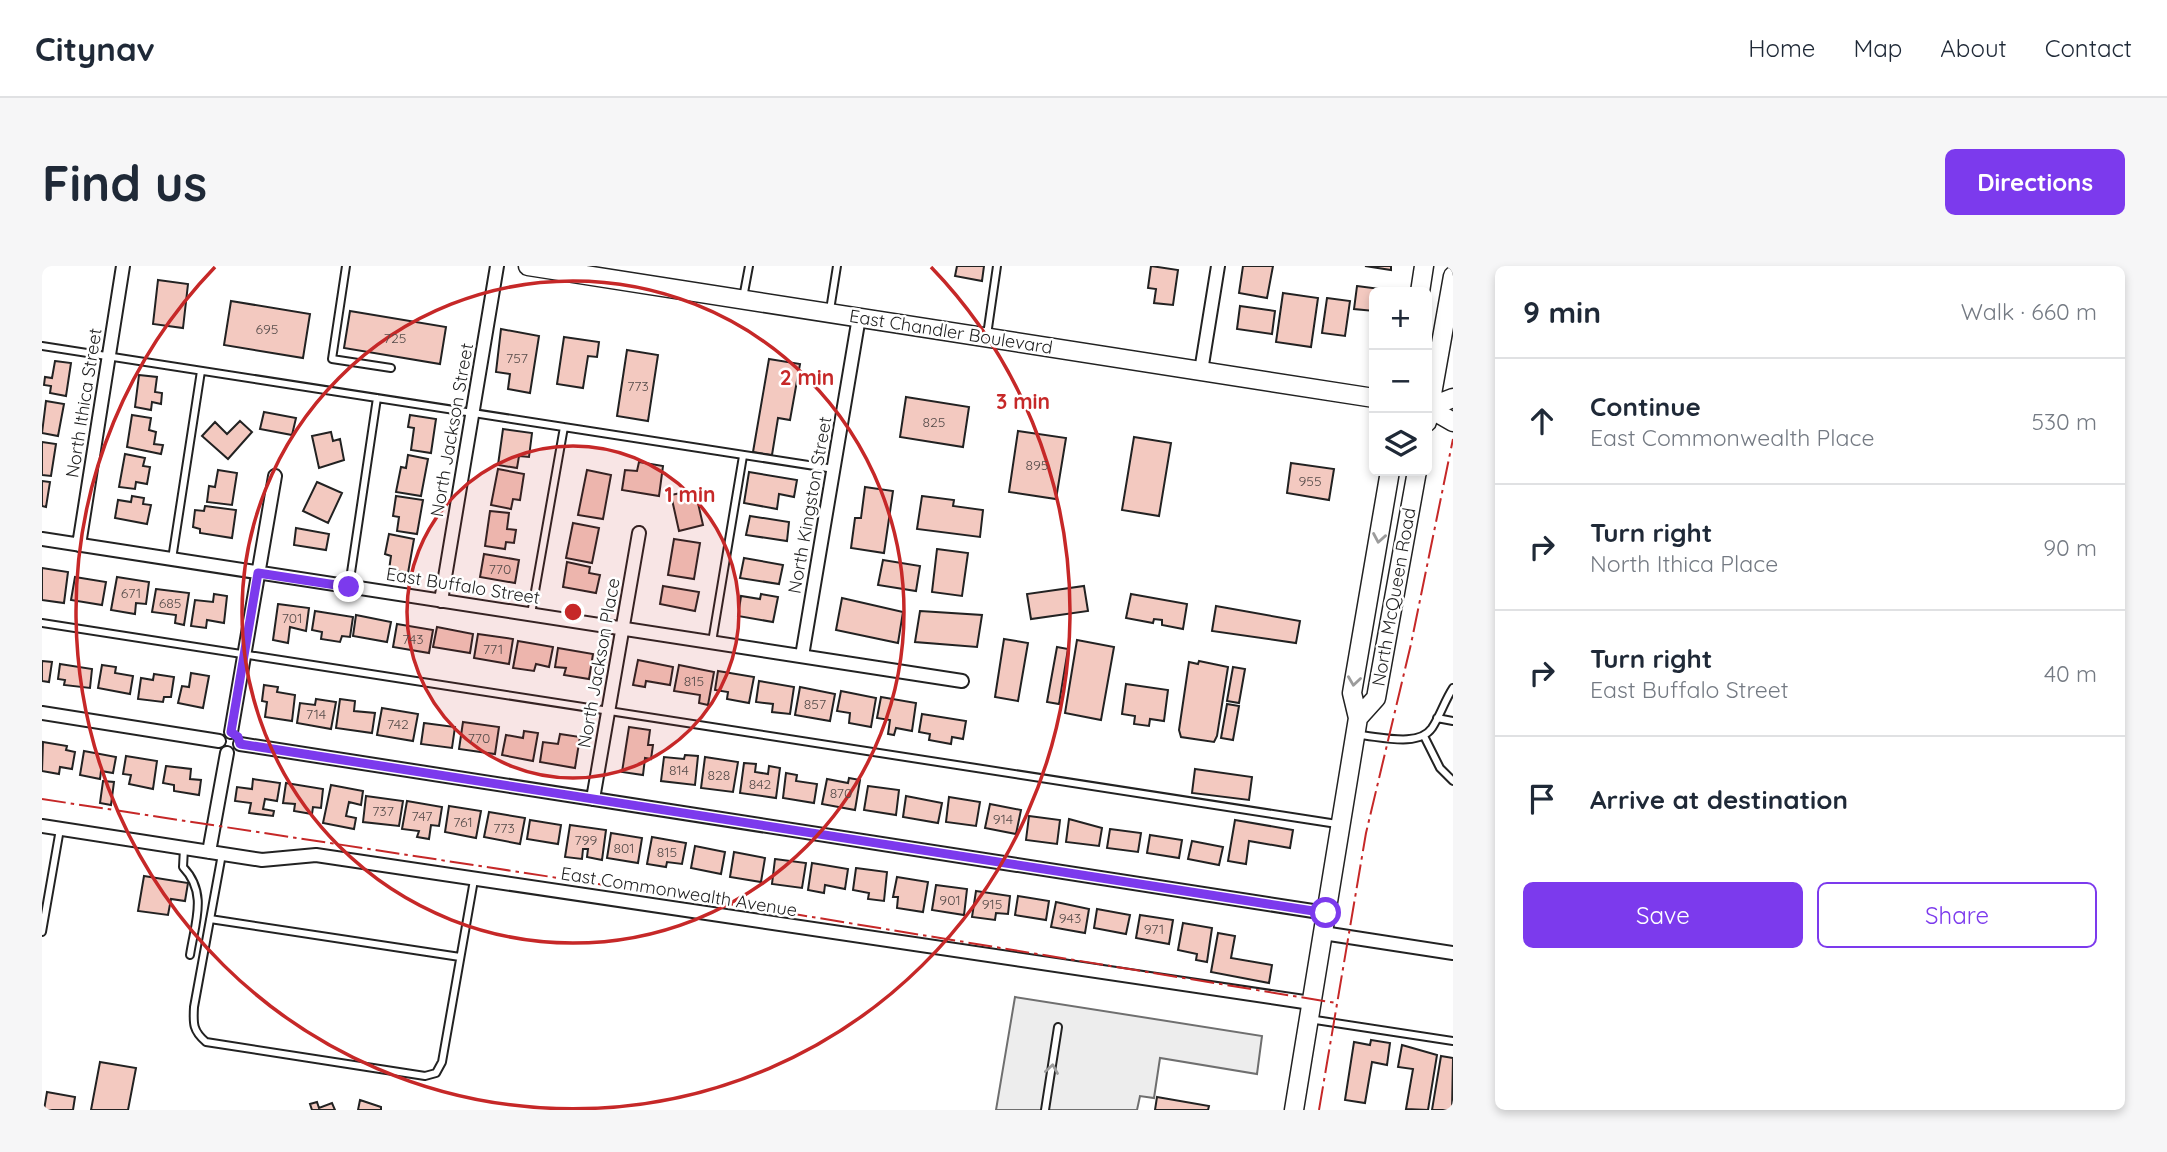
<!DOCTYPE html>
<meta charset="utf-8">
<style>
:root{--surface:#fff;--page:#f6f6f7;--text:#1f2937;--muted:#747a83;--line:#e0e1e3;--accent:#7c3aed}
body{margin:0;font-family:Quicksand,sans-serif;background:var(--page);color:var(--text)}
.controls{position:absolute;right:21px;top:21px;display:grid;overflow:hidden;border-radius:10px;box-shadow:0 4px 10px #0003}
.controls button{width:63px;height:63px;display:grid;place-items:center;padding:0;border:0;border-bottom:2px solid var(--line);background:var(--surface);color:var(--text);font:35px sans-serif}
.stop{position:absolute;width:21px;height:21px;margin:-16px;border:5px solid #7c3aed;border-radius:50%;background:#fff}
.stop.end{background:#7c3aed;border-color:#fff;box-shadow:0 2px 7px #0008}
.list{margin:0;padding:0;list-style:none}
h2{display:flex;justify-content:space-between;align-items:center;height:91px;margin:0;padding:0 28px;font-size:30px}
h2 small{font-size:23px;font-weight:400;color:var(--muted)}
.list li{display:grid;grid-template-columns:46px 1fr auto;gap:21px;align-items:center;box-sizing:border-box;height:126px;padding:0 28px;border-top:2px solid var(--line)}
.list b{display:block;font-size:26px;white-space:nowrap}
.list p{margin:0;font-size:23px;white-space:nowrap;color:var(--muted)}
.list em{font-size:23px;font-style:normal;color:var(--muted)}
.actions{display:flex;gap:14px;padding:21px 28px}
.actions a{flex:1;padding:16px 0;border:2px solid var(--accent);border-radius:10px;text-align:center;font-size:24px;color:var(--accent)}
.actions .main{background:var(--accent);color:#fff}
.icon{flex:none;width:38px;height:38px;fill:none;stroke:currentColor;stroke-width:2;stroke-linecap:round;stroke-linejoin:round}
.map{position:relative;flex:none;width:1411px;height:844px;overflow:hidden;border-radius:10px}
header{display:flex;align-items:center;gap:42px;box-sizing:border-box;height:98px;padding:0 35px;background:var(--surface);border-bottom:2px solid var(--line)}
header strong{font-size:33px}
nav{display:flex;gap:38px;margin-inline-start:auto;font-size:24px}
.intro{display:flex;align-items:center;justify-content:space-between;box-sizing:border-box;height:168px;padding:0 42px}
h1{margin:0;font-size:49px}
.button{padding:18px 32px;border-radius:10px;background:var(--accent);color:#fff;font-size:24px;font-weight:700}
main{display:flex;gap:42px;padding:0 42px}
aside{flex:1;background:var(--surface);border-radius:10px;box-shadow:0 4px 10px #0003}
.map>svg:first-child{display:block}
</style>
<header>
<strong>Citynav</strong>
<nav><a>Home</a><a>Map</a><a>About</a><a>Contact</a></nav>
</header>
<div class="intro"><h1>Find us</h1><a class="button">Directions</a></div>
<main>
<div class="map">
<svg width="1411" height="844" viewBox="0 0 1411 844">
<rect width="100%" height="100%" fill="#fff"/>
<path fill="#ededed" stroke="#6f6f6f" stroke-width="2" d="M973 731 1220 770 1215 808 1118 792 1112 832 1098 830 1095 844H954Z"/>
<path fill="#f3c9c0" stroke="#222" stroke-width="2" d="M915 0H942L940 15 913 10Z
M1109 0 1136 4 1131 39 1112 37 1114 23 1106 22Z
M1201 0H1231L1225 32 1197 27Z
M1323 0H1349V4Z
M116 14 146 18 141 62 111 58Z
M1315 20 1346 24 1345 26H1332V45L1312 43Z
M1241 27 1276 32 1269 81 1234 76Z
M1285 32 1308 35 1303 70 1280 67Z
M189 35 268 48 261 92 182 79Z
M1198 40 1233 45 1230 68 1195 63Z
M308 45 404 61 398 98 302 82Z
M459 63 497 70 488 127 466 123 468 108 454 106Z
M522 71 557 76 555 91 546 90 541 122 515 118Z
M585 84 616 89 606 155 575 150Z
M727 93 758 98 748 154 736 152 730 189 711 186Z
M13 95 29 97 24 130 8 127 9 120 2 119 3 111 10 112Z
M97 109 115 111 113 126 120 127 119 138 110 136 109 144 93 141Z
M864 131 927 141 921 181 858 171Z
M4 135 22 138 16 170 0 167Z
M222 146 254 152 250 169 218 163Z
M90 149 109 152 107 164 114 166 112 178 121 179 119 188 85 181Z
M368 149 394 153 389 187 369 184 372 162 366 161Z
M198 155 210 166 186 193 160 170 173 156 185 168Z
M461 163 490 167 487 191 477 190 475 202 456 199Z
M976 165 1024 172 1014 233 967 226Z
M289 166 291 175 298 173 302 194 277 202 270 170Z
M1092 171 1129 177 1117 250 1080 244Z
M0 176 14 178 9 210 0 209Z
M83 188 103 192 101 200 108 201 105 218 94 216 93 223 77 221Z
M366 189 386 193 379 230 354 226 359 201 364 202Z
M597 196 621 200 617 230 580 224 583 204 595 205Z
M1249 197 1292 203 1287 234 1245 227Z
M456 203 482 208 478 234 471 233 469 243 449 239Z
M176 204 195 207 190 239 165 236 167 220 173 221Z
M545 204 569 209 561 253 536 249Z
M707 206 755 214 752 231 737 228 735 243 702 237Z
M0 215 8 216 4 241 0 240Z
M275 216 300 227 286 257 261 245Z
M823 221 851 225 842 287 809 282 813 252H819Z
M653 224 661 259 637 265 629 229Z
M90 230 102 232 101 238 109 239 105 258 73 252 76 234 89 236Z
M354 230 381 234 375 268 355 265 357 251 351 250Z
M880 230 912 234 911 240 941 244 938 271 875 263Z
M163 240 194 244 190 272 158 267V263L151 261 153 244 162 245Z
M448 245 467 247 465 263 474 264 472 277 464 276 463 283 443 280Z
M708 250 747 256 745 275 704 269Z
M531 257 557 262 550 297 524 292Z
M254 262 287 268 284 284 252 279Z
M347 268 372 273 366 307 347 304 349 290 343 288Z
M632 273 658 277 652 313 626 309Z
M895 283 926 287 920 330 890 326Z
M442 288 477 294 473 317 438 311Z
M702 292 741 299 737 318 698 312Z
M841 294 878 300 874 325 836 319Z
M525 296 548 301 547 307 558 309 554 327 521 321Z
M0 302 26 306 22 337 0 334Z
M33 311 64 316 60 339 29 334Z
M75 311 107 316 104 338 94 337 93 348 69 344Z
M621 320 657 326 653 345 618 338Z
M1042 320 1046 345 989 353 985 328Z
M114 323 147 327 142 359 133 357 134 349 110 346Z
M172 328 185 330 182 357 165 354 164 362 149 360 153 334 171 336Z
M719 328 736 331 731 356 696 350 699 330 718 333Z
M1089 328 1145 338 1141 363 1120 359V354L1112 353 1111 357 1084 352Z
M800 332 861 346 856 377 794 364Z
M236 338 267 342 264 365 248 361 246 377 231 374Z
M1174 340 1258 355 1254 377 1170 365Z
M273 345 311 351 308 371 300 370 298 376 279 373 280 366 270 364Z
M878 345 940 349 935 381 873 376Z
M314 349 349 356 345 376 311 370Z
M355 358 391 364 387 387 351 381Z
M395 361 431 368 428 387 391 381Z
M436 368 471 373 467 398 432 392Z
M962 373 986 377 976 435 953 431Z
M1035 374 1072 381 1059 454 1023 447Z
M476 375 511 381 507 401 494 398 492 405 471 402Z
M1015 381 1026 383 1017 438 1005 436Z
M516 382 551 388 547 413 522 409 524 402 513 401Z
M596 394 631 401 628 419 604 415 603 421 591 419Z
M0 395 10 396 7 416 0 415Z
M1157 395 1186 401 1175 470 1172 476 1139 471 1137 464 1147 396 1156 398Z
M18 398 50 403 48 422 22 419 23 414 16 413Z
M60 399 74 401 73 407 91 410 88 428 56 422Z
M637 399 672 406 666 439 657 437 658 429 632 425Z
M1191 401 1203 403 1197 437 1185 435Z
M676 405 712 411 707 437 685 433 686 426 673 424Z
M149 407 167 410 161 442 136 437 140 420 147 421Z
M112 408 132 411 129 431H122L121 436 96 433 99 412 111 414Z
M717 415 752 421 748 448 730 446 731 438 714 436Z
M1084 418 1126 424 1122 455 1108 453 1107 460 1092 458 1093 450 1080 448Z
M222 419 236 421 235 426 253 429 250 455 223 451 225 436 220 435Z
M758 421 793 428 788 455 753 449Z
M799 425 834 432 829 461 807 457 808 447 795 445Z
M839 431 874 437 870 465 854 462 852 469 846 468 848 454 835 452Z
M274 433 294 436 289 463 255 457 258 437 273 439Z
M298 433 313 435 312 445 333 447 330 467 294 462Z
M1185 438 1197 440 1191 474 1179 472Z
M340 442 376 448 371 475 335 469Z
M880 448 924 455 921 473 910 471 909 478 887 474 888 468 877 466Z
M421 456 457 461 453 488 417 483Z
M382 457 413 461 410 482 379 478Z
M587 461 608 464 606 479H611L609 493 603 492 601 509 580 506Z
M482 465 496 467 491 495 460 489 464 469 481 472Z
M518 468 538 471 533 502 498 496 501 476 516 478Z
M1 476 25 480 24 484 33 486 30 503 18 501 17 508 0 505Z
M42 485 74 491 71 507 59 505 58 513 38 509Z
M643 489 656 490 653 519 619 515 622 491 642 493Z
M84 490 115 495 111 523 87 518 89 509 81 508Z
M663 491 696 496 691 526 659 522Z
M702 497 714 498 713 506 726 508 727 500 738 502 734 532 698 527Z
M124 500 149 503 148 513 159 514 157 529 132 525V519L121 517Z
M1153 503 1210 511 1207 534 1150 527Z
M744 507 755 509 754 515 775 518 772 537 741 532Z
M807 512 818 514 813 544 780 538 785 513 806 517Z
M211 513 238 517 235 535 223 533 221 543 232 545 231 550 207 547 209 537 193 535 195 521 210 523Z
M61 515 72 516 69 539 58 537Z
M244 517 281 523 279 542 271 541 270 548 252 545 253 538 241 537Z
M289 519 321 525 319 539 307 536 304 550 314 552 312 563 281 557Z
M826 520 857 524 854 549 822 544Z
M324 530 361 535 357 560 321 556Z
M864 530 900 537 896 557 861 551Z
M907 531 938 536 934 560 904 556Z
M365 535 400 541 397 560 389 559 387 573 375 571 377 565 360 563Z
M948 538 979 544 974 568 943 562Z
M407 540 439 545 434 572 403 566Z
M447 546 483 552 478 578 442 571Z
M987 550 1018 554 1015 578 984 574Z
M1027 553 1060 562 1057 580 1024 576Z
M488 554 519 559 516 578 485 573Z
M1193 554 1251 564 1248 582 1207 575 1204 598 1186 595Z
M528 559 564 564 560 594 545 591 546 583H541L540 593 523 591Z
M1068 563 1099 567 1096 586 1065 582Z
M569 567 600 572 596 597 565 592Z
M1108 569 1140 574 1137 592 1105 587Z
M610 571 644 577 640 598 625 596 624 601 605 598Z
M1150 575 1181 581 1177 599 1146 593Z
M653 580 683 586 679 608 649 602Z
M692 586 723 592 719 616 688 611Z
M733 593 764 597 760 622 730 618Z
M770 597 806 603 803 623 783 619 782 627 766 624Z
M814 602 845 606 842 635 826 633 827 627 811 624Z
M102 610 146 617 143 635 129 633 126 649 96 645Z
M855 611 886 616 881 646 855 642 856 631H851Z
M894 619 925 623 922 649 890 644Z
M934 625 968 630 966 648 954 647 953 654 930 651Z
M976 630 1007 635 1004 654 973 649Z
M1014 636 1047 643 1043 667 1009 661Z
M1055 643 1088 649 1084 668 1052 662Z
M1098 649 1131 654 1127 678 1094 672Z
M1141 657 1170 662 1165 696 1154 694 1155 688 1136 684Z
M1176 667 1193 670 1189 692 1230 699 1227 717 1169 706Z
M1329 774 1348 777 1345 799 1330 796 1323 837 1303 834 1312 776 1328 779Z
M1360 779 1395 789 1386 844 1364 843 1371 803 1356 801Z
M1399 790 1411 792 1410 844H1390Z
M58 796 94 802 86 844H49Z
M5 826 33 831 31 844H2Z
M1115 831 1167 840 1166 844H1113Z
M318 834 339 841V844H316Z
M275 836 277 842 290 837 293 844H270L268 838Z"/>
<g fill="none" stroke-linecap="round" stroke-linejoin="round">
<defs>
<path id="lane" d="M304 0 290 93 349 102
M701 32 707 0
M788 44 795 0
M945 69 955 0
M0 80 792 203
M130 293 159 105
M307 320 335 132
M489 348 522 161
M0 357 1295 558
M670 376 701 190
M1395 452 1411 455
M1316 469C1337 470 1376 482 1390 462 1398 450 1403 434 1411 422
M1382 470 1398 502 1411 515
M142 582 141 601C166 627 153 656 148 689
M180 588 152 741C151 758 151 765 164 776L383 810 394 807 400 796 432 614
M168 653 418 691
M0 666 18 563
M1267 753 1411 775
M1003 844 1016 761"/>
<path id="street" d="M1159 105 1176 0
M0 273 920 415
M37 279 81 0
M399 335 455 0
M760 390 817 51
M0 447 177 475
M189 466 233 210
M198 478 1284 647
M551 533 597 267
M0 560 220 594 274 589 1269 737
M167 586 185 487
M1281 667 1411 687"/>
<path id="secondary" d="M486 0 1332 132
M1378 26 1382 0
M1385 141 1411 156
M1388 141 1411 132
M1385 156 1411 10
M1316 452 1334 432 1375 205
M1252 844 1316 452 1310 427 1348 205"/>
</defs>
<use href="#lane" stroke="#222" stroke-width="10"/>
<use href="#street" stroke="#222" stroke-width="16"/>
<use href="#secondary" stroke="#222" stroke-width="21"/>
<use href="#lane" stroke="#fff" stroke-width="6"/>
<use href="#street" stroke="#fff" stroke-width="12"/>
<use href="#secondary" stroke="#fff" stroke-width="18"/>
<path stroke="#c62828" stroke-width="2" stroke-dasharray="24 5 3.5 5" stroke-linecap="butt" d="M0 533 758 649 1294 737
M1277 844 1324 567 1369 378 1411 173"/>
</g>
<defs><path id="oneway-chevron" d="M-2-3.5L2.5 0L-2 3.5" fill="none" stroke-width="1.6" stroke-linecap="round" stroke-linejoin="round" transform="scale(1.75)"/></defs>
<g stroke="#9c9c9c">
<use href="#oneway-chevron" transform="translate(1337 272) rotate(100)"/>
<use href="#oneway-chevron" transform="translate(1312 415) rotate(98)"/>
<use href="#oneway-chevron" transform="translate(1010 803) rotate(-81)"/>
</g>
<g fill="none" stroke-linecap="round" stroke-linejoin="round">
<path stroke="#7c3aed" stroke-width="9" d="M307 321 216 307 189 466 196 471 198 478 1284 647"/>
</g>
<circle cx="531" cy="346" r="166" fill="#c62828" fill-opacity=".12"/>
<g fill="none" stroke="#c62828" stroke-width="3.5">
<circle cx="531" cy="346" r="166"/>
<circle cx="531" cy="346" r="331"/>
<path d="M889 1A497 497 0 1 1 173 1"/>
</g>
<g text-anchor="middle" stroke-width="5" stroke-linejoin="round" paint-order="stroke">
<g font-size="14" fill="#564c4a">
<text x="225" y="68">695</text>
<text x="353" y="77">725</text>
<text x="475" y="97">757</text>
<text x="596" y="125">773</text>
<text x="892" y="161">825</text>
<text x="995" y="204">895</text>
<text x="1268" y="220">955</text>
<text x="458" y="308">770</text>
<text x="89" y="332">671</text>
<text x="128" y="342">685</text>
<text x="250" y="357">701</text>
<text x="371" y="378">743</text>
<text x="451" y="388">771</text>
<text x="652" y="420">815</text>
<text x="773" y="443">857</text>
<text x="274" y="453">714</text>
<text x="356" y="463">742</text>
<text x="437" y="477">770</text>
<text x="637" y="509">814</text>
<text x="677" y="514">828</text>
<text x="718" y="523">842</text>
<text x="799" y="532">870</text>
<text x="341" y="550">737</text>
<text x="380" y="555">747</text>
<text x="961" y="558">914</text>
<text x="421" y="561">761</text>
<text x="462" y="567">773</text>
<text x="544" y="579">799</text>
<text x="582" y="587">801</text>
<text x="625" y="591">815</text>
<text x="908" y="639">901</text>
<text x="950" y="643">915</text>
<text x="1028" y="657">943</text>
<text x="1112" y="668">971</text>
</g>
<g font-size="18" fill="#222" stroke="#fff">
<text transform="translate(909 66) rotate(9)" y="6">East Chandler Boulevard</text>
<text transform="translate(42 137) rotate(-81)" y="6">North Ithica Street</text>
<text transform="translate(410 164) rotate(-80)" y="6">North Jackson Street</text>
<text transform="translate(768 239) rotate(-80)" y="6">North Kingston Street</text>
<text transform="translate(421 320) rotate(9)" y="6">East Buffalo Street</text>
<text transform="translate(1352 331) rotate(-80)" y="6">North McQueen Road</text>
<text transform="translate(557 397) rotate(-80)" y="6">North Jackson Place</text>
<text transform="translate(637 626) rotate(9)" y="6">East Commonwealth Avenue</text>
</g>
</g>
<circle cx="531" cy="346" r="10" fill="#c62828" stroke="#fff" stroke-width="3.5"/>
<g font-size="21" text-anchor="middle" font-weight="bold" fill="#c62828" stroke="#fff" stroke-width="5" stroke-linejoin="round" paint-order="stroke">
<text x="765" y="119">2 min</text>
<text x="981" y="143">3 min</text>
<text x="648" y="236">1 min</text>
</g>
</svg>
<div class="controls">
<button>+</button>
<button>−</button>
<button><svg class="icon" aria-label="layers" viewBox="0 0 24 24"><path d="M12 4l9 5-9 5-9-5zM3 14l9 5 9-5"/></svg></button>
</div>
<div class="stop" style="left:1284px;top:647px"></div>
<div class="stop end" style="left:307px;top:321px"></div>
</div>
<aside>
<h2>9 min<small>Walk · 660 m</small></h2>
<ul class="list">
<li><svg class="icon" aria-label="ahead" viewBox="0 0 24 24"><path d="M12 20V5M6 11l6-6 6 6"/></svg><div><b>Continue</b><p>East Commonwealth Place</p></div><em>530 m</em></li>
<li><svg class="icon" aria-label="right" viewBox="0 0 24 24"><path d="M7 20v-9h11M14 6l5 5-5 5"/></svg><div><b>Turn right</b><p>North Ithica Place</p></div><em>90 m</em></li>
<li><svg class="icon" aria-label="right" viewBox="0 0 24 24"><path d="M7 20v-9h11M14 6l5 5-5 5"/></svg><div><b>Turn right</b><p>East Buffalo Street</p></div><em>40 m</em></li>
<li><svg class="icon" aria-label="arrive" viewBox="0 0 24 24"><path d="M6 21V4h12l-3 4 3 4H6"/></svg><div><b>Arrive at destination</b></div></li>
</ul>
<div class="actions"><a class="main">Save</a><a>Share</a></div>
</aside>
</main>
